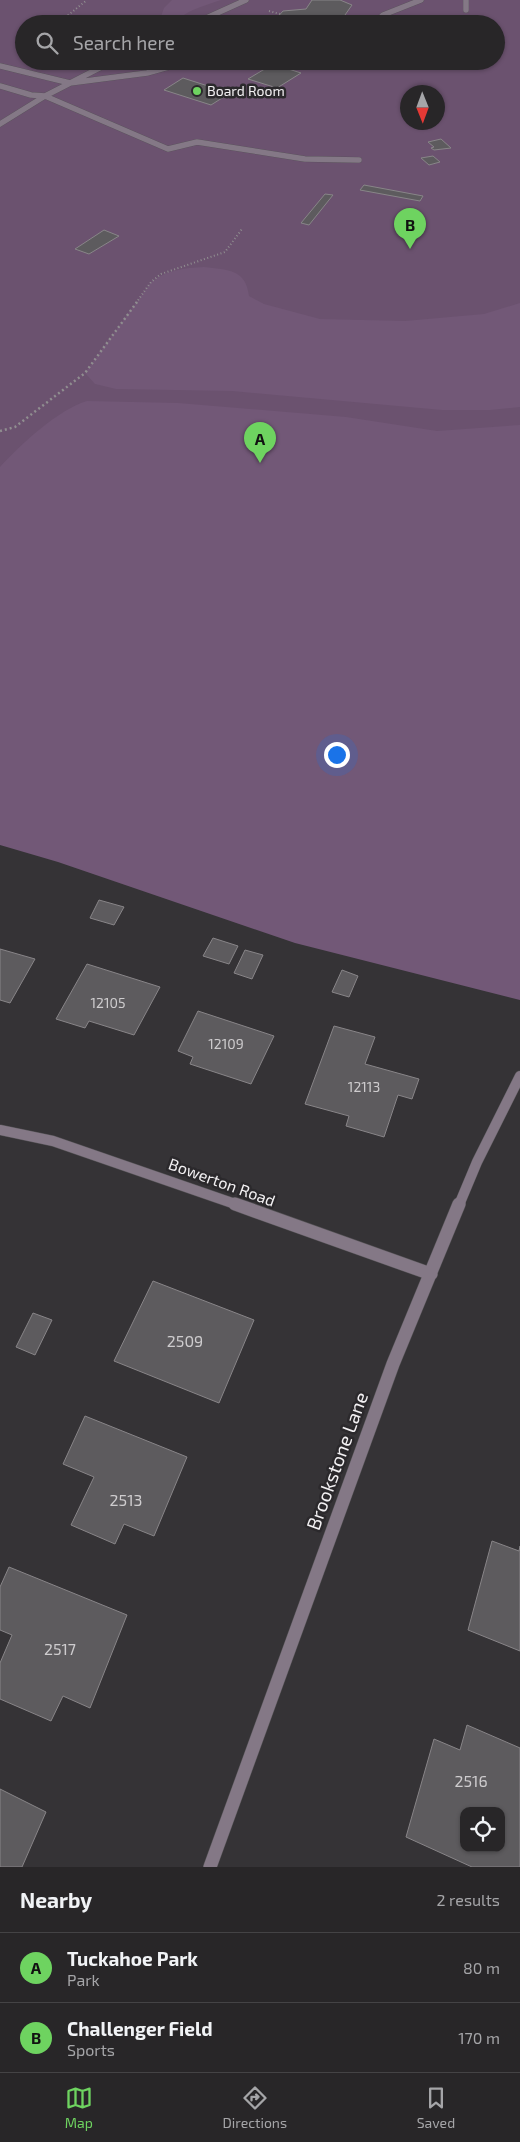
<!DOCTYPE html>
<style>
:root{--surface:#282628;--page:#343234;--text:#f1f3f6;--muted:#a5a5a8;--line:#444345;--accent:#6ed360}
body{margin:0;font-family:"Exo 2",sans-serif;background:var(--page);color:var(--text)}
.controls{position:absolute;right:15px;bottom:15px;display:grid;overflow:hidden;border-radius:10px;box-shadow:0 1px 4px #0004}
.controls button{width:45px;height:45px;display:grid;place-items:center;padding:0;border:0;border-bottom:1px solid var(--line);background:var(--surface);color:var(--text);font:25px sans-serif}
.compass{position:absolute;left:400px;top:85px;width:45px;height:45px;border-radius:50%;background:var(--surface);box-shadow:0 1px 4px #0004;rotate:179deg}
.you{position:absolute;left:336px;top:754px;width:18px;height:18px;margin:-12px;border:4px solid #fff;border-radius:50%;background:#1a73e8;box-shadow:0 0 0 8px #1a73e833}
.badge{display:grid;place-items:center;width:32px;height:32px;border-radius:50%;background:var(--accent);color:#111;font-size:16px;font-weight:700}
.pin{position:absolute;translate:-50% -41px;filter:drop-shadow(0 1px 2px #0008)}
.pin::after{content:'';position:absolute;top:26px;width:18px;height:15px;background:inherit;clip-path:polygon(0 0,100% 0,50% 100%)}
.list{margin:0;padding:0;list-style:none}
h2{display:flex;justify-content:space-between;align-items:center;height:65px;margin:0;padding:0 20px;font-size:21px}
h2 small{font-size:16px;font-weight:400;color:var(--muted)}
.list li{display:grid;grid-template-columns:32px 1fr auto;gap:15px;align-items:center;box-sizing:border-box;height:70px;padding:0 20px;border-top:1px solid var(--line)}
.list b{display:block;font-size:19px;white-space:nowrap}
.list p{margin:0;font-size:16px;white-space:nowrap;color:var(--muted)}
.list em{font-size:16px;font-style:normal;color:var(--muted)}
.icon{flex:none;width:28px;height:28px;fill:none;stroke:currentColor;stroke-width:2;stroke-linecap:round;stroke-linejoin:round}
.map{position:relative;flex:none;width:520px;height:1867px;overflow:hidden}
.search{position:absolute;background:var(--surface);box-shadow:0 1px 4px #0004;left:15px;right:15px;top:15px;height:55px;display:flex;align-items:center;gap:12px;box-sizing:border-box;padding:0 18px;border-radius:28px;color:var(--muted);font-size:19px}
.sheet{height:205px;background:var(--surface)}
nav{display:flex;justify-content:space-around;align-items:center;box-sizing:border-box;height:70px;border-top:1px solid var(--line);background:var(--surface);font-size:14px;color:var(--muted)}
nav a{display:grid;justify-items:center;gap:2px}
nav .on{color:var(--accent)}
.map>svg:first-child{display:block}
</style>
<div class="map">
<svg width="520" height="1867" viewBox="0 0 520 1867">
<rect width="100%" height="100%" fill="#353336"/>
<path fill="#6b526f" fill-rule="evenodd" d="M0 0H520V949L0 804ZM24 24H496V61H24ZM408 92H438V122H408Z"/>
<path fill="#725877" d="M172 0H221C212 3 202 6 193 10 180 16 174 24 159 22L164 8Z
M204 267C228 270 246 269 249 296L264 304 320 319 405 321 484 314 520 303V407L490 410H442L232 391 116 389 95 384 85 373 151 282C167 270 184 268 204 267Z
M87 401 178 403 346 417 437 431 520 425V1000L295 943 58 862 0 845V467C20 445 59 409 87 401Z"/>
<path fill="#5d5b5e" stroke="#888588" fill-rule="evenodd" d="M312 0H340L352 5 345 15 361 22 360 24H283L275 20 283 11 306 9Z
M273 64 301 73 277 88 248 79Z
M183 78 230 93 211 105 164 90Z
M441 139 451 148 434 150 431 148 434 147 428 142Z
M433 156 440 162 429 165 421 158Z
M364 185 423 196 420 201 360 190Z
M325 194 333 195 309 225 301 223Z
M104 230 119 236 89 254 75 249Z
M99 900 124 907 114 925 90 918Z
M213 938 238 946 229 964 203 956Z
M0 949 35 959 10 1003 0 1000Z
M245 950 263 955 252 979 234 973Z
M87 964 160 987 134 1035 89 1021 85 1028 56 1019Z
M342 970 358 976 349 997 332 992Z
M198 1011 274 1036 251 1084 190 1064 193 1057 178 1051Z
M334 1026 375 1037 365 1064 419 1079 412 1099 398 1095 384 1137 346 1126 349 1116 305 1104Z
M153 1281 254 1320 219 1403 114 1361Z
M33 1313 52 1320 35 1355 16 1347Z
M85 1416 187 1457 154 1536 124 1524 115 1544 71 1525 94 1477 63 1464Z
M492 1541 519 1551 520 1546V1651L468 1630Z
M9 1567 127 1615 90 1708 63 1696 51 1721 0 1699V1663L12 1635 0 1630V1587Z
M467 1725 520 1748V1867H472L406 1837 434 1739 460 1750ZM464 1811H501V1848H464Z
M0 1789 46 1812 22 1867H0Z"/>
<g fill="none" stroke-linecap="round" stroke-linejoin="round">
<defs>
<path id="lane" d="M466 0V10
M193 24 246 0
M374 24 383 15 421 0
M0 66 70 83 147 73 190 61
M0 86 31 95 45 96 168 149 197 142 305 159 359 160
M0 124 45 96 113 61"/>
<path id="street-far1" d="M0 1130 53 1141 238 1205
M459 1205 477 1162 520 1076"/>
<path id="street" d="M235 1204 431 1274
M210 1867 393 1364 459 1204"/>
</defs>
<use href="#lane" stroke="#535154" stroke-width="6"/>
<use href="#street-far1" stroke="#535154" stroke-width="11"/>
<use href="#street" stroke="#535154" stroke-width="14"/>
<path stroke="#908e90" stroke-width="2" stroke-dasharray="1 2.5" stroke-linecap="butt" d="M269 11 280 14
M57 24 87 0
M136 303 151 282 161 274 225 252 242 229"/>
<path stroke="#908e90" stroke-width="2.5" stroke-dasharray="2 3" stroke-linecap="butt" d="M0 431 15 427 85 373 137 302"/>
<use href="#lane" stroke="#847886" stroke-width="5.5"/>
<use href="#street-far1" stroke="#847886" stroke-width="10"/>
<use href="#street" stroke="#847886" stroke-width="13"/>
</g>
<circle fill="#6ed360" stroke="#2b292c" stroke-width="2" cx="197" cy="91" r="5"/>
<g text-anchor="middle" stroke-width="5" stroke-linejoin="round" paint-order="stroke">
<g font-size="14" fill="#f3f1f3" stroke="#2b292c" text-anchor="start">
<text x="207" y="96">Board Room</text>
</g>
<g font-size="14" fill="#ceccce">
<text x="108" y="1008">12105</text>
<text x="226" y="1049">12109</text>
<text x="364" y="1092">12113</text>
</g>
<g font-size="16" fill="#f3f1f3" stroke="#2b292c">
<text transform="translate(222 1182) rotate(20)" y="6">Bowerton Road</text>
</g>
<g font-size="16" fill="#ceccce">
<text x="185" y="1347">2509</text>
<text x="126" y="1506">2513</text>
<text x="60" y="1655">2517</text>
<text x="471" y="1787">2516</text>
</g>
<g font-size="19" fill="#f3f1f3" stroke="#2b292c">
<text transform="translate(337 1461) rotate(-70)" y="7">Brookstone Lane</text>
</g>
</g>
</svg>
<div class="controls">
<button><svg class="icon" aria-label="locate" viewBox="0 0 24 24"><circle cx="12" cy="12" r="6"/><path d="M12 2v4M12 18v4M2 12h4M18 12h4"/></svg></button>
</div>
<svg class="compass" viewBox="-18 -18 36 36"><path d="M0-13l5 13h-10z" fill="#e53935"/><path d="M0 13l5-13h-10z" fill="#a5a5a8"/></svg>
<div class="you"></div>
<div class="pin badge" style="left:260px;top:463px">A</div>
<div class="pin badge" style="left:410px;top:249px">B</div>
<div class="search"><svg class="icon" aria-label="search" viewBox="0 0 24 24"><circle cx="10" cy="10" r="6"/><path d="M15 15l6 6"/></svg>Search here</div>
</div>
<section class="sheet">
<h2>Nearby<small>2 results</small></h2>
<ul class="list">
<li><span class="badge">A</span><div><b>Tuckahoe Park</b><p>Park</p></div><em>80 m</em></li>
<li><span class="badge">B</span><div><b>Challenger Field</b><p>Sports</p></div><em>170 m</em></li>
</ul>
</section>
<nav>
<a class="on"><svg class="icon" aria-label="map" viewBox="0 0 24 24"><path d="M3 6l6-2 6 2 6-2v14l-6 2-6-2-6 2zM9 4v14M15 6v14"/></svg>Map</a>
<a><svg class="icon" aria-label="directions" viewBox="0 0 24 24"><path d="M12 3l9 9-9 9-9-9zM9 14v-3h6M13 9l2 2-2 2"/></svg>Directions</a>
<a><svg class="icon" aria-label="saved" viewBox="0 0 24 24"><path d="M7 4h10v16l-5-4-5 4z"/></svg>Saved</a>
</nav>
